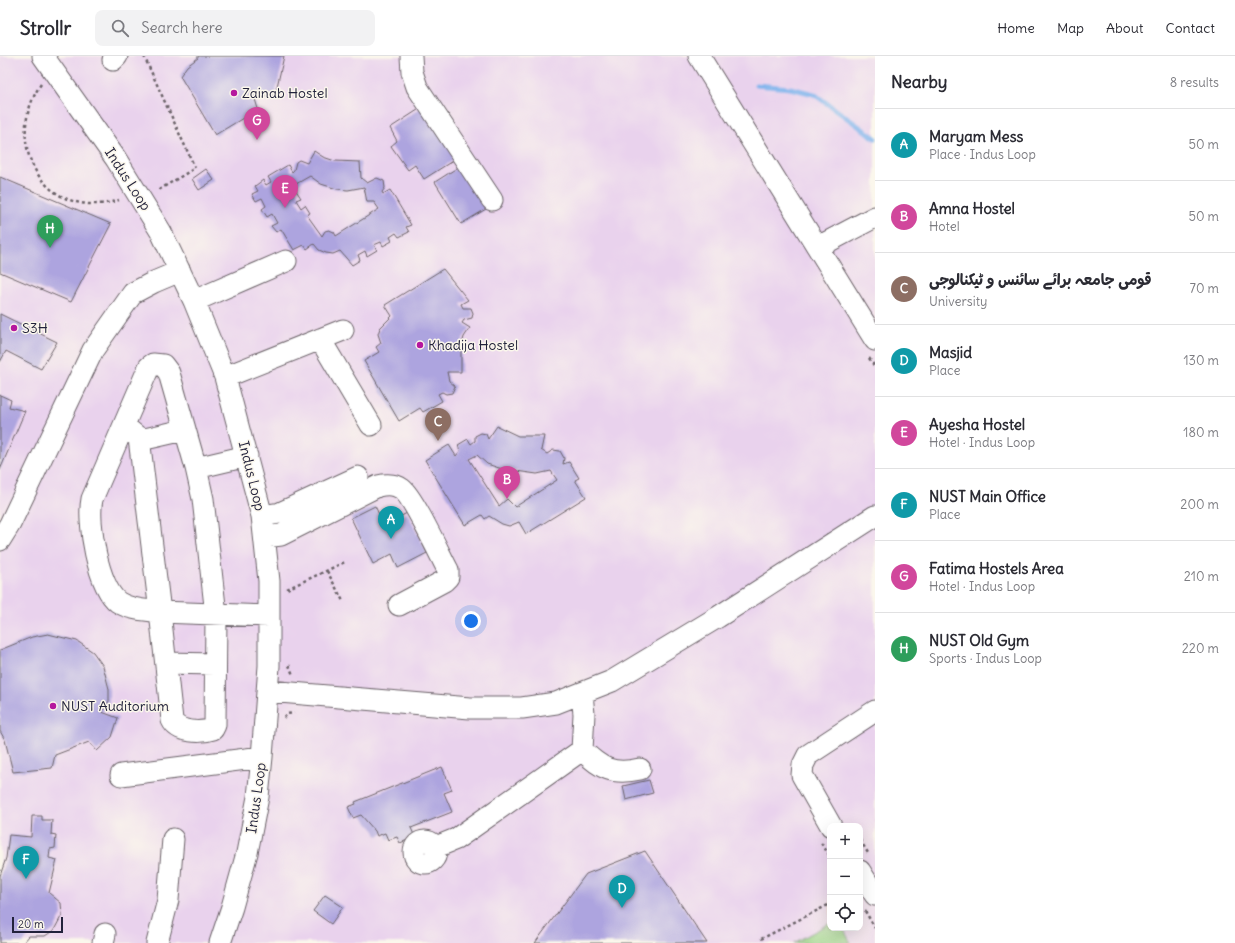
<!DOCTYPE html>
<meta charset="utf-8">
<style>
:root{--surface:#fff;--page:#f2f2f3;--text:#2b2b33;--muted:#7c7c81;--line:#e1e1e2;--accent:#1a73e8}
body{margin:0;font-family:Delius,"Playpen Sans Arabic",sans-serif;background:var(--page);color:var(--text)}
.controls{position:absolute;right:12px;bottom:12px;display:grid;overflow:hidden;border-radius:8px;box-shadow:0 4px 16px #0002}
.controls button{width:36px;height:36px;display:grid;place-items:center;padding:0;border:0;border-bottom:1px solid var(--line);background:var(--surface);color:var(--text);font:20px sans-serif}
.scale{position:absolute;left:12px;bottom:10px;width:51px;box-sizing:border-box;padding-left:4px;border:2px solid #22223b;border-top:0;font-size:11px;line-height:14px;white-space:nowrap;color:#22223b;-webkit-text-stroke:3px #fbf7ec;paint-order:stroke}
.you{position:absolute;left:471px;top:565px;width:14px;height:14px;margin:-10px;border:3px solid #fff;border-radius:50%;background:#1a73e8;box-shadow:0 0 0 6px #1a73e833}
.badge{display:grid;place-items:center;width:26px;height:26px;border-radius:50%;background:var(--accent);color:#fff;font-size:13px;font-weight:700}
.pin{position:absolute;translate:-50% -33px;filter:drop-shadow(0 1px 2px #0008)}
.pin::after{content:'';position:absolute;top:21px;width:14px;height:12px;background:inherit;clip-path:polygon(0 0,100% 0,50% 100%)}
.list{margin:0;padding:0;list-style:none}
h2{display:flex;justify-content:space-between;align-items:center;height:52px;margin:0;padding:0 16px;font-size:17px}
h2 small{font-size:13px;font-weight:400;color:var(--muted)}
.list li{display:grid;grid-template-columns:26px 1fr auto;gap:12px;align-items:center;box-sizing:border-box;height:72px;padding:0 16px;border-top:1px solid var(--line)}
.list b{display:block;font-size:15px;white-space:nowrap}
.list p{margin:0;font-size:13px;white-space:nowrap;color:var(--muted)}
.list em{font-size:13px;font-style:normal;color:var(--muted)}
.icon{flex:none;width:22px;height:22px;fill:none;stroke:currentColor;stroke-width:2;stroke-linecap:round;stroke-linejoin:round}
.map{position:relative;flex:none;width:875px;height:887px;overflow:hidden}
header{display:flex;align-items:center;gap:24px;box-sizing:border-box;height:56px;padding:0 20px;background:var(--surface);border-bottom:1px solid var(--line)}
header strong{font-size:19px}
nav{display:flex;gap:22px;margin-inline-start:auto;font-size:14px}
.search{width:280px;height:36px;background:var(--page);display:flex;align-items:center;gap:10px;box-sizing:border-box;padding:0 14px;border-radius:8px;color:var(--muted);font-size:15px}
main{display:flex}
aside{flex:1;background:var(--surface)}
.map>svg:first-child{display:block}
</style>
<header>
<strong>Strollr</strong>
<div class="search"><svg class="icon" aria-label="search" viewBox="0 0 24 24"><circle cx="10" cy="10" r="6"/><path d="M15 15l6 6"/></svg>Search here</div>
<nav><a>Home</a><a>Map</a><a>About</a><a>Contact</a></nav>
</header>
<main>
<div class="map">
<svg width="875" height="887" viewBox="0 0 875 887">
<rect width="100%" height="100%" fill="#fbf7ec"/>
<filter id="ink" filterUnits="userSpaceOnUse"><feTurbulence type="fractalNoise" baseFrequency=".025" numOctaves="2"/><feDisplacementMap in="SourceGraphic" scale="8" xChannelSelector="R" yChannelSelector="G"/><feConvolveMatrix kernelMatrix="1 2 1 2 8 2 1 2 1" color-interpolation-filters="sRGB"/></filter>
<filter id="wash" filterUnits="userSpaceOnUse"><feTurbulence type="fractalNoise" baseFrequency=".012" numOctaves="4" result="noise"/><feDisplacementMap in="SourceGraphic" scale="16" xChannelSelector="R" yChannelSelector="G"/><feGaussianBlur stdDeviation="0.9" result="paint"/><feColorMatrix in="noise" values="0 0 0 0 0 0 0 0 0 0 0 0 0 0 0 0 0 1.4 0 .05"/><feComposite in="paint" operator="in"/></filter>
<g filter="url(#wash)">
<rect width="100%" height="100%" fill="#f3dabb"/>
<path fill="#e9d2ed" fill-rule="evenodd" d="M0 0H875V887H0ZM830 770H860V872H830Z"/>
<path fill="#98d184" stroke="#5d7a60" d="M830 867V872H843L851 887H794Z"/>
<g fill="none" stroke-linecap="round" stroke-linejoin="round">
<path stroke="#7fb3ed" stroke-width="5" d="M756 29 790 32 814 38 875 82"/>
</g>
<g id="blocks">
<path fill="#ada4df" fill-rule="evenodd" d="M198 0H284L276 35 277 40H267L255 43 258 53 215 79 180 20 187 10 198 2Z
M424 50 457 102 424 123 415 109 408 114 391 90 397 85 390 72Z
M314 95 323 101 335 105 360 106 361 122 367 127 377 122 384 125 385 132 382 136 383 138 390 134 411 169 406 171 409 176 399 181 396 177 390 181 392 185 383 190 381 186 374 189 377 194 367 200 365 195 358 199 360 204 352 209 340 195 333 198 326 197 319 194 314 188 307 193 304 189 294 194 281 173 276 176 271 170 277 167 272 158 267 161 262 153 266 150 262 142 256 145 252 138 258 135 255 130 263 124 266 129 271 126 268 121 288 109 292 116 294 114 296 106 299 104 307 107ZM310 120 321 128 337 133 348 134 364 131 367 146H374L379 153 336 180 334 176 329 174 325 175 322 180 307 159 310 157 305 149 301 152 296 144 301 142 295 133 292 136 289 132Z
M460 110 486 153 461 168 435 126Z
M206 113 214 124 199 134 192 123Z
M0 121 111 168 71 246 0 216Z
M443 213 468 244 461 248 463 252H471L473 257 472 262 464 264 462 267 470 272 464 281 461 292V316H447L449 325 455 330 452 337 446 338 442 336 438 338 442 345 423 356 420 352 399 365 364 305 379 296 376 291 381 287 378 278 380 272 392 260 385 249Z
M0 258 57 286 41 313 6 295 0 306Z
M0 339 11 344 9 351 25 355 0 414Z
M497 370 518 380H544L541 394 547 398 553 394 560 395 564 402 563 408 569 406 579 422 575 424 586 441 526 478 519 466 509 470 502 468 489 460 485 463 482 459 465 469 425 404 449 389 456 400 460 395 458 389 468 383 471 388 475 385V380L481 377 486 378 488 383ZM477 399 487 408 502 413 537 418 551 415 557 424 515 451 507 443 499 450 469 403Z
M375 450 384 469 407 457 427 497 398 512 392 498 373 508 351 462Z
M48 578 77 585 93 596 103 610 109 633V645L102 656 118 662 112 681 97 695 89 686 55 699 52 712 13 716 5 684 0 675V594L32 581Z
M442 711 452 734 444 737 452 756 411 772 415 781 400 787 397 781 388 784 385 777 377 780 375 775 361 759 353 762 348 751 356 748 355 746Z
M649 724 653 737 626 744 623 730Z
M32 760H42V764H52L51 778 56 779 55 792 50 793 49 802 57 804 49 837 61 847 62 859 54 874 45 880H29L23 887H0V820L6 802 9 779 31 781Z
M645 795 707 887H535L586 818Z
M325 839 343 851 331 868 313 855Z"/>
</g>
</g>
<g filter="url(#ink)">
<use href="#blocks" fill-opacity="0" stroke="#6b6268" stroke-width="1"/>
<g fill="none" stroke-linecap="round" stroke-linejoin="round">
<defs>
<path id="minor" d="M43 0 116 103 161 176 194 245 225 321 262 460 269 525V610L262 701 258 741 247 797 232 851 220 887
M411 0 412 16 417 31 492 144
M699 0 875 284
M113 4 117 0
M818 191 875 161
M194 245 286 205
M320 283 371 369
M153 308 163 309 169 317 196 412 203 443 216 559 215 669 213 673C201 677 178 677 172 664L160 556C146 554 130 554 118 546 98 531 87 466 92 443L149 311Z
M225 321 343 274
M129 374 139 382 145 383 184 374
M139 382 160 556 269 560
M196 412 247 400
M262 460 280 457 358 421
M265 481 281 479 378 430C387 428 395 428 402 433 413 441 440 499 448 514V521L444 525 399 549
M0 484 10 468 93 294 133 237 154 226 180 215
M166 607 215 608
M268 635 470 652H522L556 647 612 625 718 561 875 460
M582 638 584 658 582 694C601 713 613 719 640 713
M121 719 262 701
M831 770 802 719 803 709 808 699 875 655
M414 796a11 11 0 1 1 22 0a11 11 0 1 1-22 0Z
M436 791 456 783 582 694
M860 815 875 839
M103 887 105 878
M157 887 168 844 173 783"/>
</defs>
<use href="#minor" stroke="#6b6268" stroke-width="23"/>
<path stroke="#6b6268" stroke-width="2.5" stroke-dasharray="3 3" stroke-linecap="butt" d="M144 0 195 112 157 135
M41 28C0 89 46 167 119 144
M869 302 875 311
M327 515 343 545
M287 533 345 506
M289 609 293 619
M284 662 287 658 294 657
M860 784 868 797
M821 787 830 800
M865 855 875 872
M761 883 830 848"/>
<use href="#minor" stroke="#fff" stroke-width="21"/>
</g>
</g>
<g fill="#b5179e" stroke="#fbf7ec" stroke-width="1.5">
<circle cx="234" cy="37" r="4"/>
<circle cx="14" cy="272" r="4"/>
<circle cx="420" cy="289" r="4"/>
<circle cx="53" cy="650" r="4"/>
</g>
<g text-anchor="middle" stroke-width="3" stroke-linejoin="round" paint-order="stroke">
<g font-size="14" fill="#22223b" stroke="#fbf7ec" text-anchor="start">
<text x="242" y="42">Zainab Hostel</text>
<text x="22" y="277">S3H</text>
<text x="428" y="294">Khadija Hostel</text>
<text x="61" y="655">NUST Auditorium</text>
</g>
<g font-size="14" fill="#22223b" stroke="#fbf7ec">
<text transform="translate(128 123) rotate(57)" y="5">Indus Loop</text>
<text transform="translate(252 420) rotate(76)" y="5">Indus Loop</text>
<text transform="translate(256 742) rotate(-82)" y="5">Indus Loop</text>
</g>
</g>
</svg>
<div class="controls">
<button>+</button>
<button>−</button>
<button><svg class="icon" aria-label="locate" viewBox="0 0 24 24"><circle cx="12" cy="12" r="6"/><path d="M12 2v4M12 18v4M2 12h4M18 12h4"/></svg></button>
</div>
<div class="scale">20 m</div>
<div class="you"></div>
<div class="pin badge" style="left:391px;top:483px;background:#0f9aa8">A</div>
<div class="pin badge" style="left:507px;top:443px;background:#d1479c">B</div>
<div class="pin badge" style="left:438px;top:385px;background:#8d6e63">C</div>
<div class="pin badge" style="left:622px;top:852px;background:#0f9aa8">D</div>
<div class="pin badge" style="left:285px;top:152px;background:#d1479c">E</div>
<div class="pin badge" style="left:26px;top:823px;background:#0f9aa8">F</div>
<div class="pin badge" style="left:257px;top:84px;background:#d1479c">G</div>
<div class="pin badge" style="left:50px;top:192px;background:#2e9e5b">H</div>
</div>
<aside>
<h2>Nearby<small>8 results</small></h2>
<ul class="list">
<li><span class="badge" style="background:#0f9aa8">A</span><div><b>Maryam Mess</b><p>Place · Indus Loop</p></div><em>50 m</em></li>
<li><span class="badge" style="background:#d1479c">B</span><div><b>Amna Hostel</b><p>Hotel</p></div><em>50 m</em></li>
<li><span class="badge" style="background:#8d6e63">C</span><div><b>قومی جامعہ برائے سائنس و ٹیکنالوجی</b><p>University</p></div><em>70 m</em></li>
<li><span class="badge" style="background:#0f9aa8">D</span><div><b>Masjid</b><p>Place</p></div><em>130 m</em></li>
<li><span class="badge" style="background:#d1479c">E</span><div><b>Ayesha Hostel</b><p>Hotel · Indus Loop</p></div><em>180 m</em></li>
<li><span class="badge" style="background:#0f9aa8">F</span><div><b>NUST Main Office</b><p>Place</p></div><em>200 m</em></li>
<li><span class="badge" style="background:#d1479c">G</span><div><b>Fatima Hostels Area</b><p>Hotel · Indus Loop</p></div><em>210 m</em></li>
<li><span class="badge" style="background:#2e9e5b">H</span><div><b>NUST Old Gym</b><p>Sports · Indus Loop</p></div><em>220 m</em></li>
</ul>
</aside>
</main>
